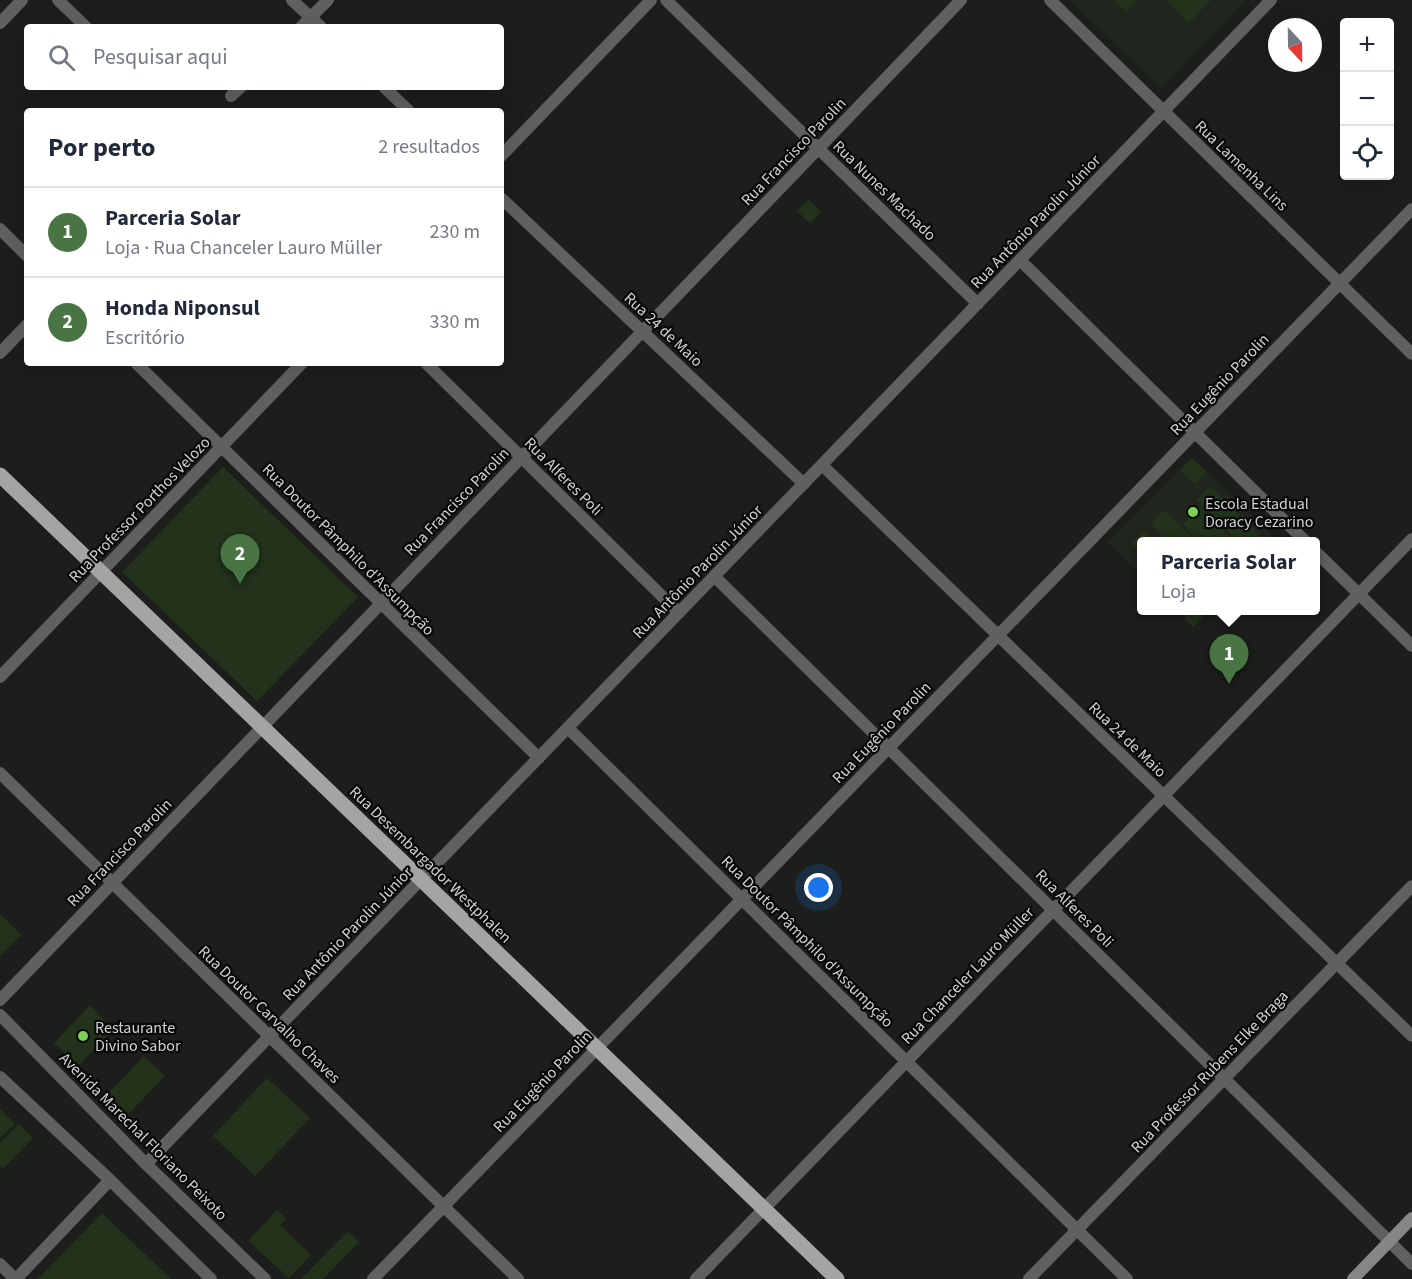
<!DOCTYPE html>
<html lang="pt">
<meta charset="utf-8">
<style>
:root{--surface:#fff;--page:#f2f2f3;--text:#1f2937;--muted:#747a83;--line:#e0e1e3;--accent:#497544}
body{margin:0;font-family:"Source Sans 3",sans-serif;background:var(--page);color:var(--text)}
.controls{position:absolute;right:18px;top:18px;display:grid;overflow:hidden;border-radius:6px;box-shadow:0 6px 24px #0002}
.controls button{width:54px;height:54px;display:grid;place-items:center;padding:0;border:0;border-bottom:2px solid var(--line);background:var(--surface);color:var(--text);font:30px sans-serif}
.compass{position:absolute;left:1268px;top:18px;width:54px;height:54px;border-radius:50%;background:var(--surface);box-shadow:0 6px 24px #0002;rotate:158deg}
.you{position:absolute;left:819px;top:888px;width:21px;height:21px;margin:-15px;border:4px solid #fff;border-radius:50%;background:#1a73e8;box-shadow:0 0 0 9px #1a73e833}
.badge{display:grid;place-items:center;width:39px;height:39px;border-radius:50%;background:var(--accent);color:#fff;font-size:20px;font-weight:700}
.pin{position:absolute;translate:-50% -50px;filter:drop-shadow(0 2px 3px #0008)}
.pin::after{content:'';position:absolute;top:32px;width:21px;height:18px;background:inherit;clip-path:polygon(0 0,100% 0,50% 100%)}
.popup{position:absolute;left:1137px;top:537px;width:183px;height:78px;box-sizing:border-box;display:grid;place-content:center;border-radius:6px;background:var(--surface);filter:drop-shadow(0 2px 4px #0005);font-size:20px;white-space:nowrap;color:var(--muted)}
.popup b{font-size:22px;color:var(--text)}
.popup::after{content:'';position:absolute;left:50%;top:100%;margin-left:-12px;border:12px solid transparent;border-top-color:var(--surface)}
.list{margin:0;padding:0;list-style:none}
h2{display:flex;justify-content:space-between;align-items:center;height:78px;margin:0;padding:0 24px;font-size:26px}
h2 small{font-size:20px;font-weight:400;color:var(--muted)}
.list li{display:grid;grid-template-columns:39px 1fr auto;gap:18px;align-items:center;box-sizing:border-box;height:90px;padding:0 24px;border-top:2px solid var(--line)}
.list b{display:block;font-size:22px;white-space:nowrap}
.list p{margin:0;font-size:20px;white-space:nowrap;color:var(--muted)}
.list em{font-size:20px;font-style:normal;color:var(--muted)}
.icon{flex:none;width:33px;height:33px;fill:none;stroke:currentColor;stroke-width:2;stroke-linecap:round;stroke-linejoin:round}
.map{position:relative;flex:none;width:1412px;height:1279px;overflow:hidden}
.search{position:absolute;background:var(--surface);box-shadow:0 6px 24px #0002;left:24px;top:24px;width:480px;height:66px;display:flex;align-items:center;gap:15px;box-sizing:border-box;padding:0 21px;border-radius:6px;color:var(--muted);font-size:22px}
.panel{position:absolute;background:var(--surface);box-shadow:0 6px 24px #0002;left:24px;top:108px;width:480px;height:258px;border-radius:6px}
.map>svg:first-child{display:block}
</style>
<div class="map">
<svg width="1412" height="1279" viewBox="0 0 1412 1279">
<rect width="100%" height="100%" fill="#1c1e1b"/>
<path fill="#20261e" d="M1069 0H1246L1161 88Z
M1192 458 1277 540 1276 542H1142V576L1108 542Z"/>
<path fill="#22321b" d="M1114 0H1137L1126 11Z
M1166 0H1211L1189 23Z
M809 199 821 212 810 223 797 211Z
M1192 458 1207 472 1195 484 1180 470Z
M223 467 358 597 257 701 122 572Z
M1210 486 1266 542H1239L1196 500Z
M1200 507 1235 542H1200L1183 524Z
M1164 510 1196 542H1169L1150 524Z
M1144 530 1156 542H1142V555L1131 544Z
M1192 610H1205L1206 613 1193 627 1184 618Z
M0 914 21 935 0 956Z
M90 1005 113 1029 78 1066 54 1043Z
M144 1056 165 1076 124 1119 103 1099Z
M267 1078 310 1118 255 1176 213 1136Z
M0 1109 15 1124 0 1139Z
M19 1124 33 1138 3 1169 0 1166V1143Z
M277 1210 286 1219 280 1225 311 1255 289 1278 248 1241Z
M102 1213 171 1279H38Z
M348 1231 359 1242 333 1269 323 1279H301Z"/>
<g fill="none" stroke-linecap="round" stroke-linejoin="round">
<path stroke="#60615f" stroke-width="12" d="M58 0 86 27
M292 0 321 27
M666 0 978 304
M1050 0 1412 354
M0 23 22 0
M301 27 328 0
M384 87 409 111
M231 96 241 87
M501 156 651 0
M501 198 804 484
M0 229 27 256
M1020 260 1306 542
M0 353 27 325
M136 363 539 758
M426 363 679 613
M822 465 1412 1036
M1316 552 1412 646
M714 576 1389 1241
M0 677 302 363
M568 728 1127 1279
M0 773 518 1279
M0 1000 961 0
M146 1164 1271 0
M0 1264 15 1279
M16 1279 110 1180
M373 1279 1412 209
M696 1279 1412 539
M1029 1279 1412 886"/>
<path stroke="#60615f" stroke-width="12" d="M0 1015 146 1164 265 1279
M0 1077 110 1180 211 1279
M1389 1241 1412 1264"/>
<path stroke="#868785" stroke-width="12" d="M1353 1279 1412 1218"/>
<path stroke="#a3a5a3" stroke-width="15" d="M0 475 837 1279"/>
</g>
<g fill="#7dd154" stroke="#070807" stroke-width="2">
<circle cx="1193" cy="512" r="6"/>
<circle cx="83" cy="1036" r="6"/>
</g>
<g text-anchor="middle" stroke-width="4.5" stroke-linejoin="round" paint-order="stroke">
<g font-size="16" fill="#d2d3d1" stroke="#070807">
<text transform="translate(793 151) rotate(-46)" y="6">Rua Francisco Parolin</text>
<text transform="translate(1242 165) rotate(44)" y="6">Rua Lamenha Lins</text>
<text transform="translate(885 190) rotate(44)" y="6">Rua Nunes Machado</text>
<text transform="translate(1035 221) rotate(-46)" y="6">Rua Antônio Parolin Júnior</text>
<text transform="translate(664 329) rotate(43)" y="6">Rua 24 de Maio</text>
<text transform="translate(1219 384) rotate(-46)" y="6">Rua Eugênio Parolin</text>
<text transform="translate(564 476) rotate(45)" y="6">Rua Alferes Poli</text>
<text transform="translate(456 501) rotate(-46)" y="6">Rua Francisco Parolin</text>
<text transform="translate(139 509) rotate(-46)" y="6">Rua Professor Porthos Velozo</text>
<text transform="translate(349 549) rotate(45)" y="6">Rua Doutor Pâmphilo d'Assumpção</text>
<text transform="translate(697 571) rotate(-46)" y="6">Rua Antônio Parolin Júnior</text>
<text transform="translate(881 732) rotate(-46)" y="6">Rua Eugênio Parolin</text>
<text transform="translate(1128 739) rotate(44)" y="6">Rua 24 de Maio</text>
<text transform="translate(119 852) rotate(-46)" y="6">Rua Francisco Parolin</text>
<text transform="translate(431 864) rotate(44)" y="6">Rua Desembargador Westphalen</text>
<text transform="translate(1075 908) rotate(45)" y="6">Rua Alferes Poli</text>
<text transform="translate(347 933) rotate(-46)" y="6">Rua Antônio Parolin Júnior</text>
<text transform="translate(808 941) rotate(45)" y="6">Rua Doutor Pâmphilo d'Assumpção</text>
<text transform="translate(967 975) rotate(-46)" y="6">Rua Chanceler Lauro Müller</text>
<text transform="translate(270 1014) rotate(44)" y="6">Rua Doutor Carvalho Chaves</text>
<text transform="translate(1209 1071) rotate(-46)" y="6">Rua Professor Rubens Elke Braga</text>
<text transform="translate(542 1081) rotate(-46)" y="6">Rua Eugênio Parolin</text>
<text transform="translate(144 1136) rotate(45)" y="6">Avenida Marechal Floriano Peixoto</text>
</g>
<g font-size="16" fill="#d2d3d1" stroke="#070807" text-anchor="start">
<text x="1205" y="509">Escola Estadual<tspan x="1205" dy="18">Doracy Cezarino</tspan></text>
<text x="95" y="1033">Restaurante<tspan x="95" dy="18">Divino Sabor</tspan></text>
</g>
</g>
</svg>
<div class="controls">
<button>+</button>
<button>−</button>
<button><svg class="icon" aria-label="locate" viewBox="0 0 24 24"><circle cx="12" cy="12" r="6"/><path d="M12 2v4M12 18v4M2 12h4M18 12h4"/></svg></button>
</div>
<svg class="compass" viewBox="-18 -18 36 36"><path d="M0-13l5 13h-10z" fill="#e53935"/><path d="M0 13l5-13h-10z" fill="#747a83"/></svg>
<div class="you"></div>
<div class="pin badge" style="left:1229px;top:684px">1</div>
<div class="popup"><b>Parceria Solar</b>Loja</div>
<div class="pin badge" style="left:240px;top:584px">2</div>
<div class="search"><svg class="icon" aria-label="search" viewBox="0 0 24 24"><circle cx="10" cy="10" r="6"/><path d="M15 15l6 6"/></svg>Pesquisar aqui</div>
<section class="panel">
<h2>Por perto<small>2 resultados</small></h2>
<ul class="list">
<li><span class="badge">1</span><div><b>Parceria Solar</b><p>Loja · Rua Chanceler Lauro Müller</p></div><em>230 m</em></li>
<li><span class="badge">2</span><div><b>Honda Niponsul</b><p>Escritório</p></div><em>330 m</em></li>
</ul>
</section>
</div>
